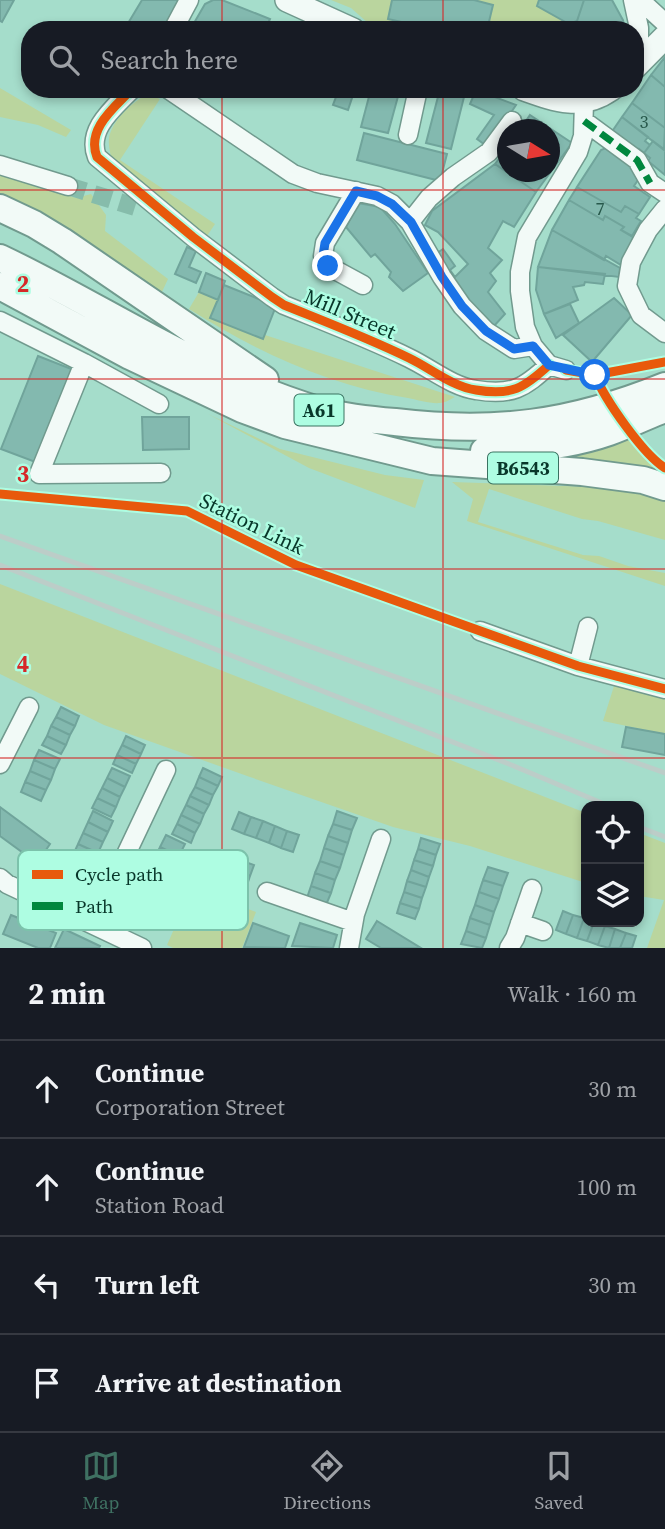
<!DOCTYPE html>
<meta charset="utf-8">
<style>
:root{--surface:#171b24;--page:#242831;--text:#f1f3f6;--muted:#9ea1a6;--line:#363941;--accent:#3f7162}
body{margin:0;font-family:"Source Serif 4",serif;background:var(--page);color:var(--text)}
.controls{position:absolute;right:21px;bottom:21px;display:grid;overflow:hidden;border-radius:14px;box-shadow:0 4px 10px #0003}
.controls button{width:63px;height:63px;display:grid;place-items:center;padding:0;border:0;border-bottom:2px solid var(--line);background:var(--surface);color:var(--text);font:35px sans-serif}
.compass{position:absolute;left:497px;top:119px;width:63px;height:63px;border-radius:50%;background:var(--surface);box-shadow:0 4px 10px #0003;rotate:101deg}
.stop{position:absolute;width:21px;height:21px;margin:-16px;border:5px solid #1a73e8;border-radius:50%;background:#fff}
.stop.end{background:#1a73e8;border-color:#fff;box-shadow:0 2px 7px #0008}
.list{margin:0;padding:0;list-style:none}
h2{display:flex;justify-content:space-between;align-items:center;height:91px;margin:0;padding:0 28px;font-size:30px}
h2 small{font-size:23px;font-weight:400;color:var(--muted)}
.list li{display:grid;grid-template-columns:46px 1fr auto;gap:21px;align-items:center;box-sizing:border-box;height:98px;padding:0 28px;border-top:2px solid var(--line)}
.list b{display:block;font-size:26px;white-space:nowrap}
.list p{margin:0;font-size:23px;white-space:nowrap;color:var(--muted)}
.list em{font-size:23px;font-style:normal;color:var(--muted)}
.icon{flex:none;width:38px;height:38px;fill:none;stroke:currentColor;stroke-width:2;stroke-linecap:round;stroke-linejoin:round}
.map{position:relative;flex:none;width:665px;height:948px;overflow:hidden}
.search{position:absolute;background:var(--surface);box-shadow:0 4px 10px #0003;left:21px;right:21px;top:21px;height:77px;display:flex;align-items:center;gap:18px;box-sizing:border-box;padding:0 24px;border-radius:28px;color:var(--muted);font-size:26px}
.sheet{height:483px;background:var(--surface)}
nav{display:flex;justify-content:space-around;align-items:center;box-sizing:border-box;height:98px;border-top:2px solid var(--line);background:var(--surface);font-size:19px;color:var(--muted)}
nav a{display:grid;justify-items:center;gap:4px}
nav .on{color:var(--accent)}
.map>svg:first-child{display:block}
</style>
<div class="map">
<svg width="665" height="948" viewBox="0 0 665 948">
<rect width="100%" height="100%" fill="#a5ddcb"/>
<path fill="#bad59e" d="M331 0H392L388 19 406 23 405 30H376L351 8Z
M474 0H539L537 6 569 24 574 22 587 30H487L493 5Z
M0 88 71 130 66 137 38 125 0 117Z
M148 94 160 99 120 160 215 224 205 239 112 162C111 155 108 146 109 139 111 121 133 101 148 94Z
M0 173 76 198 91 194 106 215 105 231 168 279 161 294C110 257 58 220 0 195Z
M199 292 218 300 211 318 262 339 265 335 455 397C451 399 445 403 440 403 431 404 418 400 408 398 330 386 255 351 189 309Z
M208 414 280 449 385 475 424 480 415 508 309 468Z
M629 433C638 450 650 462 665 473L533 462Z
M452 482 620 488 665 500V540L598 521 582 519 489 489 478 522 583 555 599 556 628 566 665 573V586L467 521 473 499Z
M0 584 586 813V883L470 846 393 827 250 777 104 725 0 674Z
M614 686 665 699V734L603 721Z
M639 833 665 843V948H647L664 900 639 896Z
M192 888 256 912 242 948H173L167 945Z"/>
<path fill="#83b9af" stroke="#70a49b" stroke-width="2" d="M0 0H14L2 22 0 21Z
M142 0H179L163 30H124Z
M213 0H222L270 19 265 30H226L219 27 217 30H190L205 4Z
M392 0H474L493 5 487 30H405L406 23 388 19Z
M539 0H584L577 21 569 24 537 6Z
M584 0H612L623 20 625 30H592L577 21Z
M665 57V87L651 75Z
M651 75 665 87V128L632 103Z
M339 89H355L348 110 333 105Z
M371 89H400L388 133 361 127Z
M440 89H466L451 149 426 143Z
M476 90 516 105 488 147 477 139 494 115 470 104Z
M632 103 665 128 664 150 622 117Z
M530 115 572 143 536 192 495 164 508 147V172H550V130H520Z
M622 117 648 137 645 141 650 145 644 153 639 149 635 154 611 133Z
M364 133 447 154 440 181 357 160Z
M653 141 665 150V175L648 161 650 158 644 153Z
M606 148 612 149 642 174 634 186 650 197 639 214 625 206 621 212 577 187 601 150Z
M495 164 536 192 514 227 503 221 488 248 502 260 490 273 496 281 488 292 505 314 494 326 451 283 434 255 443 249 455 266 450 270 455 277 468 264 438 232 425 225 432 211Z
M577 187 621 212 625 206 639 214 636 218 641 221 632 236 621 230 624 227 605 216 603 220 569 200Z
M569 200 603 220 605 216 624 227 621 230 636 239 621 265 606 256 604 260 552 230Z
M358 203 380 207 395 224 428 273 403 291 389 277 391 272 375 254 371 257 346 227Z
M552 230 620 268 619 277 538 267Z
M187 247 196 251 189 267 201 272 196 283 175 274Z
M538 267 605 274 603 284 585 282 584 285 573 287 578 300 544 314 536 290Z
M206 273 225 281 218 300 199 292Z
M224 285 276 306 263 339 210 318Z
M614 298 632 315 592 362 563 335Z
M570 304 579 323 556 338 544 314Z
M38 356 74 370 38 463 1 449Z
M142 417H189V449L143 450Z
M61 707 79 716 75 726 56 717Z
M56 717 75 726 70 735 51 726Z
M51 726 70 735 66 745 47 736Z
M626 727 665 734V755L622 747Z
M47 736 66 745 61 754 42 745Z
M126 736 145 745 141 754 122 745Z
M122 745 141 754 136 764 117 755Z
M39 750 60 759 55 769 34 760Z
M117 755 136 764 132 773 113 764Z
M34 760 55 769 51 780 30 771Z
M112 768 130 776 125 787 107 778Z
M203 768 222 777 218 786 199 777Z
M30 771 51 780 46 790 25 782Z
M199 777 218 786 213 795 195 787Z
M107 778 125 787 120 797 102 788Z
M25 782 46 790 41 801 21 792Z
M195 787 213 795 209 805 190 796Z
M102 788 120 797 116 807 97 798Z
M190 796 209 805 204 814 186 805Z
M97 798 116 807 111 817 92 808Z
M186 805 204 814 200 824 181 815Z
M0 807 50 844 37 863 0 836Z
M93 811 113 821 108 832 88 822Z
M337 811 357 818 352 830 333 824Z
M239 812 251 817 244 834 232 829Z
M181 815 200 824 195 833 177 824Z
M251 817 263 821 256 838 244 834Z
M263 821 275 826 269 843 256 838Z
M88 822 108 832 103 842 83 833Z
M177 824 195 833 191 843 172 834Z
M333 824 352 830 348 843 328 836Z
M275 826 287 831 281 848 269 843Z
M287 831 299 835 293 852 281 848Z
M83 833 103 842 98 853 78 844Z
M166 835 185 844 179 856 160 847Z
M328 836 348 843 344 855 324 848Z
M421 838 440 844 436 855 418 849Z
M78 844 98 853 93 864 73 855Z
M160 847 179 856 174 868 154 859Z
M324 848 344 855 340 868 320 861Z
M418 849 436 855 433 866 414 860Z
M237 859 254 865 250 876 233 871Z
M414 860 433 866 429 877 411 870Z
M320 861 340 868 335 880 315 873Z
M488 867 508 873 503 886 483 880Z
M411 870 429 877 426 887 407 881Z
M233 871 250 876 246 888 229 882Z
M315 873 335 880 331 893 311 886Z
M483 880 503 886 499 899 479 892Z
M407 881 426 887 422 898 404 892Z
M311 886 331 893 326 905 307 898Z
M404 892 422 898 419 909 400 903Z
M479 892 499 899 494 912 475 905Z
M400 903 419 909 415 919 397 913Z
M475 905 494 912 490 925 470 918Z
M563 911 573 915 566 934 556 930Z
M11 915 56 933 50 948H38L3 934Z
M573 915 584 918 577 938 566 934Z
M470 918 490 925 486 938 466 931Z
M584 918 586 922H594L587 941 577 938Z
M377 921 421 948H381L366 939Z
M594 922 605 926 598 945 587 941Z
M253 923 289 936 285 948 244 947Z
M300 923 337 935 333 948 292 946Z
M605 926 615 929 609 948 598 945Z
M64 929 100 946 99 948H55Z
M615 929 626 933 620 948H609Z
M466 931 486 938 482 948 461 944Z
M626 933 636 936 632 948H620Z"/>
<g fill="none" stroke-linecap="round" stroke-linejoin="round">
<path stroke="#86bcab" stroke-width="18" stroke-dasharray="18 9" stroke-linecap="butt" d="M68 186 135 207"/>
<defs>
<path id="minor" d="M633 0 639 28V63
M640 0 665 23
M173 30 189 0
M132 89C114 108 86 129 97 157L193 237 272 297 284 305C326 322 368 338 409 358 430 368 453 387 476 390 512 396 524 388 549 365
M168 89 293 174 317 183 377 196 392 204 410 222 442 277 462 306 486 331 514 349 533 346
M584 121 637 160 650 183 665 193
M408 135 418 89
M0 165 68 186
M356 191 325 243 323 256 328 266 363 285
M665 209 648 230 631 262 627 286 641 315 665 333
M410 222 429 198 453 177 489 152 512 121
M0 321 84 363 39 474 161 473
M84 363 159 404
M566 370 549 365 533 346 525 327 520 291V272L527 237 578 152 583 136 584 102
M480 631 578 666 665 689
M578 666 588 627
M0 764 29 707
M0 878 7 884 142 948
M267 892 353 922
M520 923 543 931
M93 924 166 770
M349 948 355 914 381 839
M509 948 515 938 532 889"/>
<path id="major" d="M287 0 353 30
M635 67 665 37
M524 89C555 100 581 110 611 89"/>
<path id="highway" d="M0 208 34 224 62 241 265 380
M0 258C72 292 140 335 212 369 247 385 285 400 321 411 345 417 371 420 395 422 495 434 571 424 665 386
M0 286 130 356 242 409 285 425 432 461 582 472 643 480 665 487
M484 451C526 450 569 446 609 432 628 425 646 416 665 409"/>
</defs>
<use href="#minor" stroke="#719a8e" stroke-width="21"/>
<use href="#major" stroke="#719a8e" stroke-width="26"/>
<use href="#highway" stroke="#719a8e" stroke-width="30"/>
<use href="#minor" stroke="#f2faf7" stroke-width="18"/>
<use href="#major" stroke="#f2faf7" stroke-width="23"/>
<use href="#highway" stroke="#f2faf7" stroke-width="26"/>
<path stroke="#bccdc8" stroke-width="5" d="M0 536 665 773
M0 565 509 764 609 806
M639 827 665 837"/>
<path stroke="#00873e" stroke-width="7" stroke-dasharray="14 7" stroke-linecap="butt" d="M584 121 637 160 650 183"/>
<defs>
<path id="cycleway" d="M132 89C114 108 86 129 97 157L193 237 272 297 284 305C326 322 368 338 409 358 430 368 453 387 476 390 512 396 524 388 549 365
M566 370 595 375 665 362
M595 375C605 400 643 454 665 468
M0 494 187 511 296 565 578 666 665 689"/>
</defs>
<use href="#cycleway" stroke="#aefde2" stroke-width="13"/>
<use href="#cycleway" stroke="#e8590c" stroke-width="9"/>
</g>
<g fill="none" stroke-linecap="round" stroke-linejoin="round">
<path stroke="#1a73e8" stroke-width="9" d="M328 266 323 256 325 243 356 191 377 196 392 204 411 222 442 277 462 306 486 331 514 349 533 346 549 365 595 375"/>
</g>
<path fill="none" stroke="#d62828" stroke-width="2" stroke-opacity="0.55" d="M222 0V30M443 0V30M222 89V948M443 89V948M0 190H665M0 379H665M0 569H665M0 758H665"/>
<g text-anchor="middle" stroke-width="5" stroke-linejoin="round" paint-order="stroke">
<g font-size="18" fill="#27584b">
<text x="644" y="128">3</text>
<text x="600" y="215">7</text>
</g>
<g fill="#aefde2" stroke="#3a7261" stroke-width="2">
<rect x="294.5" y="394.5" width="49" height="31" rx="5"/>
<rect x="488" y="452.5" width="70" height="31" rx="5"/>
</g>
<g font-size="19" font-weight="bold" fill="#08372a">
<text x="319" y="417">A61</text>
<text x="523" y="475">B6543</text>
</g>
<g font-size="21" fill="#08372a" stroke="#aefde2">
<text transform="translate(350 314) rotate(23)" y="7">Mill Street</text>
<text transform="translate(252 524) rotate(26)" y="7">Station Link</text>
</g>
</g>
<rect x="18" y="850" width="230" height="80" rx="10" fill="#aefde2" stroke="#7cc2ab" stroke-width="2"/>
<rect x="32" y="870" width="31" height="9" fill="#e8590c"/>
<rect x="32" y="902" width="31" height="8" fill="#00873e"/>
<g font-size="19" fill="#08372a">
<text x="75" y="881">Cycle path</text>
<text x="75" y="913">Path</text>
</g>
<g font-size="23" text-anchor="middle" font-weight="bold" fill="#d62828" stroke="#aefde2" stroke-width="5" stroke-linejoin="round" paint-order="stroke">
<text x="23" y="292">2</text>
<text x="23" y="482">3</text>
<text x="23" y="672">4</text>
</g>
</svg>
<div class="controls">
<button><svg class="icon" aria-label="locate" viewBox="0 0 24 24"><circle cx="12" cy="12" r="6"/><path d="M12 2v4M12 18v4M2 12h4M18 12h4"/></svg></button>
<button><svg class="icon" aria-label="layers" viewBox="0 0 24 24"><path d="M12 4l9 5-9 5-9-5zM3 14l9 5 9-5"/></svg></button>
</div>
<svg class="compass" viewBox="-18 -18 36 36"><path d="M0-13l5 13h-10z" fill="#e53935"/><path d="M0 13l5-13h-10z" fill="#9ea1a6"/></svg>
<div class="stop" style="left:595px;top:375px"></div>
<div class="stop end" style="left:328px;top:266px"></div>
<div class="search"><svg class="icon" aria-label="search" viewBox="0 0 24 24"><circle cx="10" cy="10" r="6"/><path d="M15 15l6 6"/></svg>Search here</div>
</div>
<section class="sheet">
<h2>2 min<small>Walk · 160 m</small></h2>
<ul class="list">
<li><svg class="icon" aria-label="ahead" viewBox="0 0 24 24"><path d="M12 20V5M6 11l6-6 6 6"/></svg><div><b>Continue</b><p>Corporation Street</p></div><em>30 m</em></li>
<li><svg class="icon" aria-label="ahead" viewBox="0 0 24 24"><path d="M12 20V5M6 11l6-6 6 6"/></svg><div><b>Continue</b><p>Station Road</p></div><em>100 m</em></li>
<li><svg class="icon" aria-label="left" viewBox="0 0 24 24"><path d="M17 20v-9H6M10 6l-5 5 5 5"/></svg><div><b>Turn left</b></div><em>30 m</em></li>
<li><svg class="icon" aria-label="arrive" viewBox="0 0 24 24"><path d="M6 21V4h12l-3 4 3 4H6"/></svg><div><b>Arrive at destination</b></div></li>
</ul>
</section>
<nav>
<a class="on"><svg class="icon" aria-label="map" viewBox="0 0 24 24"><path d="M3 6l6-2 6 2 6-2v14l-6 2-6-2-6 2zM9 4v14M15 6v14"/></svg>Map</a>
<a><svg class="icon" aria-label="directions" viewBox="0 0 24 24"><path d="M12 3l9 9-9 9-9-9zM9 14v-3h6M13 9l2 2-2 2"/></svg>Directions</a>
<a><svg class="icon" aria-label="saved" viewBox="0 0 24 24"><path d="M7 4h10v16l-5-4-5 4z"/></svg>Saved</a>
</nav>
